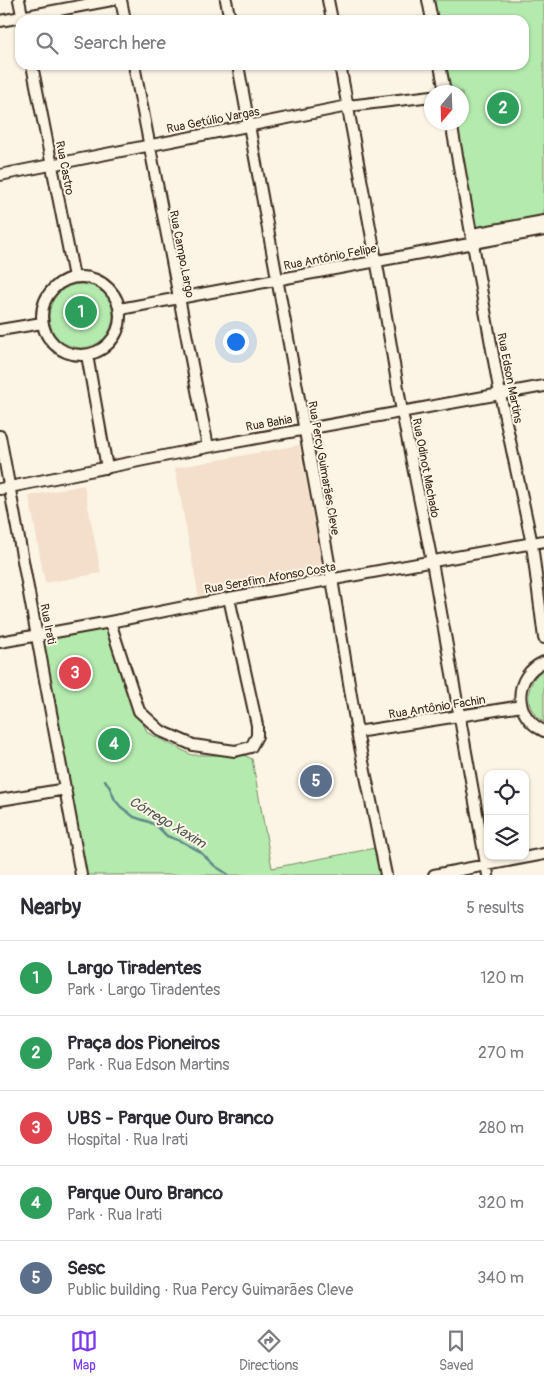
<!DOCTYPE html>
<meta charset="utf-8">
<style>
:root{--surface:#fff;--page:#f7f7f7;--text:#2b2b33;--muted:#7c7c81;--line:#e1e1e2;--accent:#7c3aed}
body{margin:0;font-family:Pangolin,sans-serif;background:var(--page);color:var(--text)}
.controls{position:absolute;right:15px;bottom:15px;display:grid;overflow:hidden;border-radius:10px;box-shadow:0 1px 4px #0004}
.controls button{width:45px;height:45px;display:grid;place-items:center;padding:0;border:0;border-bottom:1px solid var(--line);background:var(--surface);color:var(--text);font:25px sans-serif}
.compass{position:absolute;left:424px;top:85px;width:45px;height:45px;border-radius:50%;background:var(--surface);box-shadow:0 1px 4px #0004;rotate:199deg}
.you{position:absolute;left:235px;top:341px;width:18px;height:18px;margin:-12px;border:4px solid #fff;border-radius:50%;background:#1a73e8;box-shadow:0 0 0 8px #1a73e833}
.badge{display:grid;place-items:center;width:32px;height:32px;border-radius:50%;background:var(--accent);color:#fff;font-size:16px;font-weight:700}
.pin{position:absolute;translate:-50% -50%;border:2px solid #fff;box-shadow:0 1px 5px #0006}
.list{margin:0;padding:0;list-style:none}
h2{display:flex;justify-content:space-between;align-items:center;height:65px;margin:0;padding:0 20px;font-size:21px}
h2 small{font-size:16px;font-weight:400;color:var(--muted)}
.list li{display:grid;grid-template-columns:32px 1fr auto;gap:15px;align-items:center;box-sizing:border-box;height:75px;padding:0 20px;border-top:1px solid var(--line)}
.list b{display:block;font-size:19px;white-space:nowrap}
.list p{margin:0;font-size:16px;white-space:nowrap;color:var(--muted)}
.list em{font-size:16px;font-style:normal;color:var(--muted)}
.icon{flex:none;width:28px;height:28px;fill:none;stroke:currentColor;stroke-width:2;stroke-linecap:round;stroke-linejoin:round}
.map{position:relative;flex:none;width:544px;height:875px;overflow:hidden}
.search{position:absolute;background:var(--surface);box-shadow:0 1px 4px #0004;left:15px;right:15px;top:15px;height:55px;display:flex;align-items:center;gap:12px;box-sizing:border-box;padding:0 18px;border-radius:15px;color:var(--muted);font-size:19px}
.sheet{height:440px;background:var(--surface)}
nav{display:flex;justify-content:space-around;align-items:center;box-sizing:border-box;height:70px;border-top:1px solid var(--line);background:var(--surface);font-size:14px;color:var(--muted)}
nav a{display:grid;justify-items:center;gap:2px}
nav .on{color:var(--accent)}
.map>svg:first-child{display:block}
</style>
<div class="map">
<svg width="544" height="875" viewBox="0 0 544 875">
<rect width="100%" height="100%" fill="#fcf5e5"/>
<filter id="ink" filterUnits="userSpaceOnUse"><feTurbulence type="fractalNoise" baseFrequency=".02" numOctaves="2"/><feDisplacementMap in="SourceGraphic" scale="10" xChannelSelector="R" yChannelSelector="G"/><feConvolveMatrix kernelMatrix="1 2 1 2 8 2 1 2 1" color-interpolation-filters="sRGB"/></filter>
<g filter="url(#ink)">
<path fill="#f3dfcc" d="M299 445 324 575 199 598 175 468Z
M84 485 101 573 45 583 29 496Z"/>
<path fill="#b4eaad" stroke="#788a66" d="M433 0H544V218L478 229 475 227 455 123 462 122V92H450L445 65H524V20H437Z
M49 316a32 32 0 1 1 64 0a32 32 0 1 1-64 0Z
M108 627 136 711 148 733 192 755H244L252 759 272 868 375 848 380 875H83L40 639Z
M544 668V722C522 709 525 682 544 668Z"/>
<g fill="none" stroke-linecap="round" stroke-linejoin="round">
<path stroke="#608a8a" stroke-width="2.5" d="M105 780 110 788 115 800 121 807 134 817 149 822 157 826 167 836 183 842 199 851 215 866 229 875"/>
<defs>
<path id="minor" d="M19 0 23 20
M121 0 125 20
M226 0 230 20
M328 0 332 20
M428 0 432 20
M0 21 112 0
M32 65 74 277
M134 65 208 447
M238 65 332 579 357 732 386 875
M340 65 382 292 402 412 432 562 488 875
M440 65 445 92
M451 122 500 394 532 544 544 638
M0 175 348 106 432 96
M472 234 544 221
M42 316a39 39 0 1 1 78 0a39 39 0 1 1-78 0Z
M120 309 544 230
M0 330 42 323
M87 355 107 468
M0 436 81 875
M0 489 208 447 544 386
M110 622 139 711 161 731 193 745 235 751 251 747 257 736V725L229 598
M0 642 110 622 229 598 544 541
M544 662C512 676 513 717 544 731
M357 732 522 706
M0 800 66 789
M434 875 544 854"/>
</defs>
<use href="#minor" stroke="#3b2a1e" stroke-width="14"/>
<use href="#minor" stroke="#fcf5e5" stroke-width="10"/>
</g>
</g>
<g text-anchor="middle" stroke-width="4" stroke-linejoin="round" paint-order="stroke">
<g font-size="12" fill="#3b2a1e" stroke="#fcf5e5">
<text transform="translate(213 120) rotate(-11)" y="4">Rua Getúlio Vargas</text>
<text transform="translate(65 168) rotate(79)" y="4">Rua Castro</text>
<text transform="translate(182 254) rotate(79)" y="4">Rua Campo Largo</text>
<text transform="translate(330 257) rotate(-11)" y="4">Rua Antônio Felipe</text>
<text transform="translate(510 378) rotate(79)" y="4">Rua Edson Martins</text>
<text transform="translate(269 423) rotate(-10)" y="4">Rua Bahia</text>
<text transform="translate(324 468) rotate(80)" y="4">Rua Percy Guimarães Cleve</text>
<text transform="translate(426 468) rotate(79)" y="4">Rua Odinot Machado</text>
<text transform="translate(270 578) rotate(-10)" y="4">Rua Serafim Afonso Costa</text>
<text transform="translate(48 624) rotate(79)" y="4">Rua Irati</text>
<text transform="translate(437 707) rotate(-9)" y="4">Rua Antônio Fachin</text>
</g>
<g font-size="14" font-style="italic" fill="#4e5a54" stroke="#fcf5e5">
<text transform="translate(168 822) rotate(31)" y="5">Córrego Xaxim</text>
</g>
</g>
</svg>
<div class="controls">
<button><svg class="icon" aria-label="locate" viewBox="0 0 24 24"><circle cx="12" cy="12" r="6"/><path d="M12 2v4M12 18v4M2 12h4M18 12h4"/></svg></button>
<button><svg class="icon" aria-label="layers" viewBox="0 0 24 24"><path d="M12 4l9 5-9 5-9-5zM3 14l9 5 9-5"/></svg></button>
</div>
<svg class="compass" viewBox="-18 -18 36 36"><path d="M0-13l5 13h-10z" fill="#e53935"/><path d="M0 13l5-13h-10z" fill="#7c7c81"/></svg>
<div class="you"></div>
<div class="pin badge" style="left:81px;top:312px;background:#2e9e5b">1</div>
<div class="pin badge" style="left:503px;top:108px;background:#2e9e5b">2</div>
<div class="pin badge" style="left:75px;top:673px;background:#e0444e">3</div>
<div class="pin badge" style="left:114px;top:744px;background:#2e9e5b">4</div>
<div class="pin badge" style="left:316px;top:781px;background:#5c6f8a">5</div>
<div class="search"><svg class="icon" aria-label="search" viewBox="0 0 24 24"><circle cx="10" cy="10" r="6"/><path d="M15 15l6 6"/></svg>Search here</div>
</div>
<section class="sheet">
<h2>Nearby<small>5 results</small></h2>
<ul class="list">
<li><span class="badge" style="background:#2e9e5b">1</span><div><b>Largo Tiradentes</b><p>Park · Largo Tiradentes</p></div><em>120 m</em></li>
<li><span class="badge" style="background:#2e9e5b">2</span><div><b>Praça dos Pioneiros</b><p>Park · Rua Edson Martins</p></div><em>270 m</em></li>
<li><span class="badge" style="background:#e0444e">3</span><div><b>UBS - Parque Ouro Branco</b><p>Hospital · Rua Irati</p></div><em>280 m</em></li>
<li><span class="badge" style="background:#2e9e5b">4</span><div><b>Parque Ouro Branco</b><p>Park · Rua Irati</p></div><em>320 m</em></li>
<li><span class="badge" style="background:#5c6f8a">5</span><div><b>Sesc</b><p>Public building · Rua Percy Guimarães Cleve</p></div><em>340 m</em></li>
</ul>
</section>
<nav>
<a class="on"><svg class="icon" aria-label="map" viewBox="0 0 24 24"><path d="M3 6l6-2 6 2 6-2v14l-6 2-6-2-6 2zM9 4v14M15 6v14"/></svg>Map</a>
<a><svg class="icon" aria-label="directions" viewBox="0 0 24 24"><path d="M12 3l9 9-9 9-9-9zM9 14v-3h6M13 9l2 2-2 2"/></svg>Directions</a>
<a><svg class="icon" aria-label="saved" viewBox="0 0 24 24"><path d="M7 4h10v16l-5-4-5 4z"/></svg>Saved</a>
</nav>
